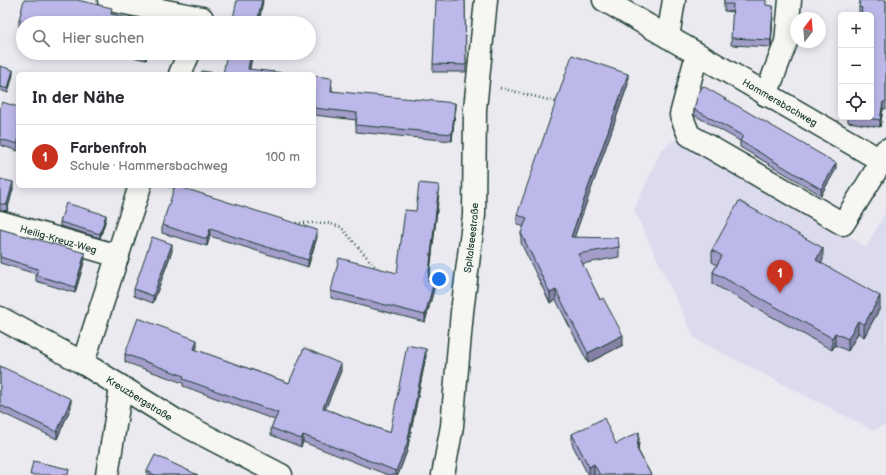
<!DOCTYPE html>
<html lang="de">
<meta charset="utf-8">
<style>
:root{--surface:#fff;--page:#f2f2f3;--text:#2b2b33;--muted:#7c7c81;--line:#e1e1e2;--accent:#c8321e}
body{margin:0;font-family:"Balsamiq Sans",sans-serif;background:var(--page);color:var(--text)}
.controls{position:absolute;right:12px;top:12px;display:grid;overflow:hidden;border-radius:6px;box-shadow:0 2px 10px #0003}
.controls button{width:36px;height:36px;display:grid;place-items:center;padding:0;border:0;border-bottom:1px solid var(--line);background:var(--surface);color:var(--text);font:20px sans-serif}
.compass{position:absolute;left:790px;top:12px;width:36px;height:36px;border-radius:50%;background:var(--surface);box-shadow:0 2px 10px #0003;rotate:16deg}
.you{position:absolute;left:439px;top:279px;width:14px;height:14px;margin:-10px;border:3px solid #fff;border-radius:50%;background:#1a73e8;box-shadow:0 0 0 6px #1a73e833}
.badge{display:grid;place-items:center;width:26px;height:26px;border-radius:50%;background:var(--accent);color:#fff;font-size:13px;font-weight:700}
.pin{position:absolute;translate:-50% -33px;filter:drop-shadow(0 1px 2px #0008)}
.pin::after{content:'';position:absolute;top:21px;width:14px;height:12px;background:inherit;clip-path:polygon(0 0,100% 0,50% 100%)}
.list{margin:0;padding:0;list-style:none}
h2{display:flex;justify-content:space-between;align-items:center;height:52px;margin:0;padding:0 16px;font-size:17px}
h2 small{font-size:13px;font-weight:400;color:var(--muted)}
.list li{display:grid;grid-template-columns:26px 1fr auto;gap:12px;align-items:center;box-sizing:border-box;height:64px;padding:0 16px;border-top:1px solid var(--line)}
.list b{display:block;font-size:15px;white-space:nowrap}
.list p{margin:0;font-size:13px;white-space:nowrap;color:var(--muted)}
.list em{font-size:13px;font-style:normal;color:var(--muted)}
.icon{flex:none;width:22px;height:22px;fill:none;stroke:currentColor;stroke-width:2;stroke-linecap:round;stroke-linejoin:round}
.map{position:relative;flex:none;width:886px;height:475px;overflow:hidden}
.search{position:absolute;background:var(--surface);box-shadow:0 2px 10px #0003;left:16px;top:16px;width:300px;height:44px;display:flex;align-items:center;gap:10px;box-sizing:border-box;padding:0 14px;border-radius:22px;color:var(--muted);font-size:15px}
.panel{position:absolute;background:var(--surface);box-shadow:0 2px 10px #0003;left:16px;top:72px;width:300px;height:116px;border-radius:6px}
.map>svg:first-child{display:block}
</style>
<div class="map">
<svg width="886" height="475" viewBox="0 0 886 475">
<rect width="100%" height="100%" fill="#eaeaf0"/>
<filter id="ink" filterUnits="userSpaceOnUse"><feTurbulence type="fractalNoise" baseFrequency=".025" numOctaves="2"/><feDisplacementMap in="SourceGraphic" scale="8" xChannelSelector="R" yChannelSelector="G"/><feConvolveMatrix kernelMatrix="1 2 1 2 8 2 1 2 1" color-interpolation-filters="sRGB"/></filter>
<g filter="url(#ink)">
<path fill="#dcdbee" d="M681 135 866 247 886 212V425L873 430 695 339 634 210 661 150Z"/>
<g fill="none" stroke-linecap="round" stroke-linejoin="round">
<defs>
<g id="minor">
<path d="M109 0 202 18"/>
<path d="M604 0 668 37"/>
<path id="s1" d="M674 0 668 37 882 161"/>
<path d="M697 54 681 115 689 135 843 224 882 161 886 150"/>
<path d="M180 74 189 53"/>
<path d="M766 95 786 42 790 0"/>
<path id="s2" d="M0 222 118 256"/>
<path id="s3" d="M0 318 83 363 175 420 281 475"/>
<path d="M83 363 140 186"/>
<path d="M107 475 121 388"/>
<path id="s4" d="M443 475 452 426 462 312 474 215 475 109 486 0"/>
</g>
</defs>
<use href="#minor" stroke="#1f3d34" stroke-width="25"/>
<path stroke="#1f3d34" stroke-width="2.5" stroke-dasharray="1 3" stroke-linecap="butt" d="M500 88 557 102 556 104
M165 186 176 189
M292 223H327L341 227 377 269
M432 284 443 287"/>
<use href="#minor" stroke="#f6f6f2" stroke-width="22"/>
</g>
<path fill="#a29ec9" stroke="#1f3d34" d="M465 0 466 72H433V64Z
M724 0 766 6 773 13 771 47 731 45 733 12 724 11Z
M886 0V109H883L880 127 848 122V117H871L861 14H859V7Z
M112 15 148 23H23V27H19V20Z
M115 53H147L146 60Z
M0 66 13 74 8 93 0 90Z
M314 76 332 86V91L455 110 452 141 356 132V120L314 115Z
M628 84 574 237 619 247V257L582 264 623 345 588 363 556 300 550 303 521 243V233L524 227 517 224V215Z
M18 107V151L0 145V109Z
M694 109 836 169 821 195 740 147V141L694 115Z
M0 179 13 189 7 211 0 210Z
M439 192 429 281 434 289 425 322 331 298V291L397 273 416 211Z
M106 219 100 238 60 226V222Z
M162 225 317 237 308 267 210 236 207 246 162 233Z
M0 229 85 259 75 293 36 281V274L0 263Z
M712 250 823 260 821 263 880 308 864 337 858 333 848 351 835 345 832 350 713 284V272L717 265 712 262Z
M172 251 153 303 134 296V289Z
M197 347 196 350 289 383 341 371 325 409 390 433 426 356 407 451 398 475H388L303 442 301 447 271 435V428L275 420 183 386V383L125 362V354Z
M0 366 71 407 57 439 0 412Z
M572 434 616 444 639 442 638 450 651 475H595L594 474 592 475H588L572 444Z
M147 471 198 475H147Z"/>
<path fill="#8481a4" stroke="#1f3d34" d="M262 0H263V1L259 23H257Z
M773 6V13L771 47V40Z
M146 53H147L146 60Z
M251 53H253L249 74 248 69Z
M13 70V74L8 93V89Z
M628 74V84L571 247V237Z
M883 102V109L880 127V120Z
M455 103V110L452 141V134Z
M836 163V169L821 195V189Z
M13 182V189L7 211V204Z
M439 185V192L428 288V281Z
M106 215V219L100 238V234Z
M210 229V236L207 246V239Z
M317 230V237L308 267V260Z
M172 244V251L153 303V296Z
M823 248V260L816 272V260Z
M85 253V259L75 293V287Z
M434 282V289L425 322V315Z
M556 290V300L550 303V293Z
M880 296V308L864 337V325Z
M858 321V333L848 351V339Z
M835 333V345L832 350V338Z
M623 335V345L588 363V353Z
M197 340V347L194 356V349Z
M426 349V356L407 451 398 475H396V471Z
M341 364V371L323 415V408Z
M71 399V407L57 439V432Z
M639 432V442L637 459V449Z
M303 435V442L301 447V439Z
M594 464V474L592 475H589V467Z"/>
<path fill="#bcb8ea" stroke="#1f3d34" d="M24 0H77L112 8 111 14 148 23H34L19 20Z
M237 0H262L257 23H232Z
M436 0H465L466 65 433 64Z
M724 0H766V5L773 6 771 40 731 38 733 4H724Z
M860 0H886V102H883L880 120 860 117H871V15H861L862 8 859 7Z
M227 53H251L248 69 294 74H201L202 71 223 74Z
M572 55 628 74 571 237 618 238 619 247 578 254 600 300 603 298 623 335 588 353 556 290 550 293 521 233 527 218 517 215Z
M0 66 13 70 8 89 0 87Z
M314 76 332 78 331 91 455 103 452 134 356 125 357 113 314 108Z
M703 86 836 163 821 189 740 141 743 136 694 109 698 94Z
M2 102 18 107V144L0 139V109Z
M0 179 13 182 7 204H0Z
M419 183 439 185 428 281 434 282 425 315 331 291 339 258 397 273 405 210 416 211Z
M175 186H177L317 230 308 260 210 229 207 239 162 225Z
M739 201 823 248 816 260 880 296 864 325 858 321 848 339 835 333 832 338 713 272 722 256 712 250Z
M66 203 106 215 100 234 60 222Z
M0 229 85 253 75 287 36 275 38 269 0 257Z
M152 237 172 244 153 296 134 289Z
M138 318 197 340 194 349 289 383 304 348 341 364 323 408 390 433 407 345 426 349 407 444 396 471 303 435 301 439 271 428 278 413 183 379 184 376 125 354Z
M0 366 71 399 57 432 0 405Z
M604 418 616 444 639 432 637 449 651 475H600L594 464 589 467 572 434Z
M155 455 198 475H155L147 471Z
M33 461 69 469 68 475H30Z"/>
</g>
<g text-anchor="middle" stroke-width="3.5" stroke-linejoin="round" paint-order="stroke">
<g font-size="10" fill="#1f3d34" stroke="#f6f6f2">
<text dy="4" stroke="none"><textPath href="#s1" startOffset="167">Hammersbachweg</textPath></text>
<text dy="4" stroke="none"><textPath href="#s4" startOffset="239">Spitalseestraße</textPath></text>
<text dy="4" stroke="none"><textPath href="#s2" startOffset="61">Heilig-Kreuz-Weg</textPath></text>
<text dy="4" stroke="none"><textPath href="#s3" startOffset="161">Kreuzbergstraße</textPath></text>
</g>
</g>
</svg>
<div class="controls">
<button>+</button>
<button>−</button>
<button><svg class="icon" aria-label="locate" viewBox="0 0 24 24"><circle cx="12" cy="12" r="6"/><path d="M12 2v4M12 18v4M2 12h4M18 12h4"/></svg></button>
</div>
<svg class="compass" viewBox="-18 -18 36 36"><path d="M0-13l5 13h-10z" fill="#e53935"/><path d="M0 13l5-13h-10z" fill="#7c7c81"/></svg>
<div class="you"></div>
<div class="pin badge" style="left:780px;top:293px">1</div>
<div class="search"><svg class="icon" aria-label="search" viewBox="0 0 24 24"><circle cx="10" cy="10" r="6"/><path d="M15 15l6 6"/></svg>Hier suchen</div>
<section class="panel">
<h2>In der Nähe<small></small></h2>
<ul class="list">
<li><span class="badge">1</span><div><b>Farbenfroh</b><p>Schule · Hammersbachweg</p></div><em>100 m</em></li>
</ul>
</section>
</div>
